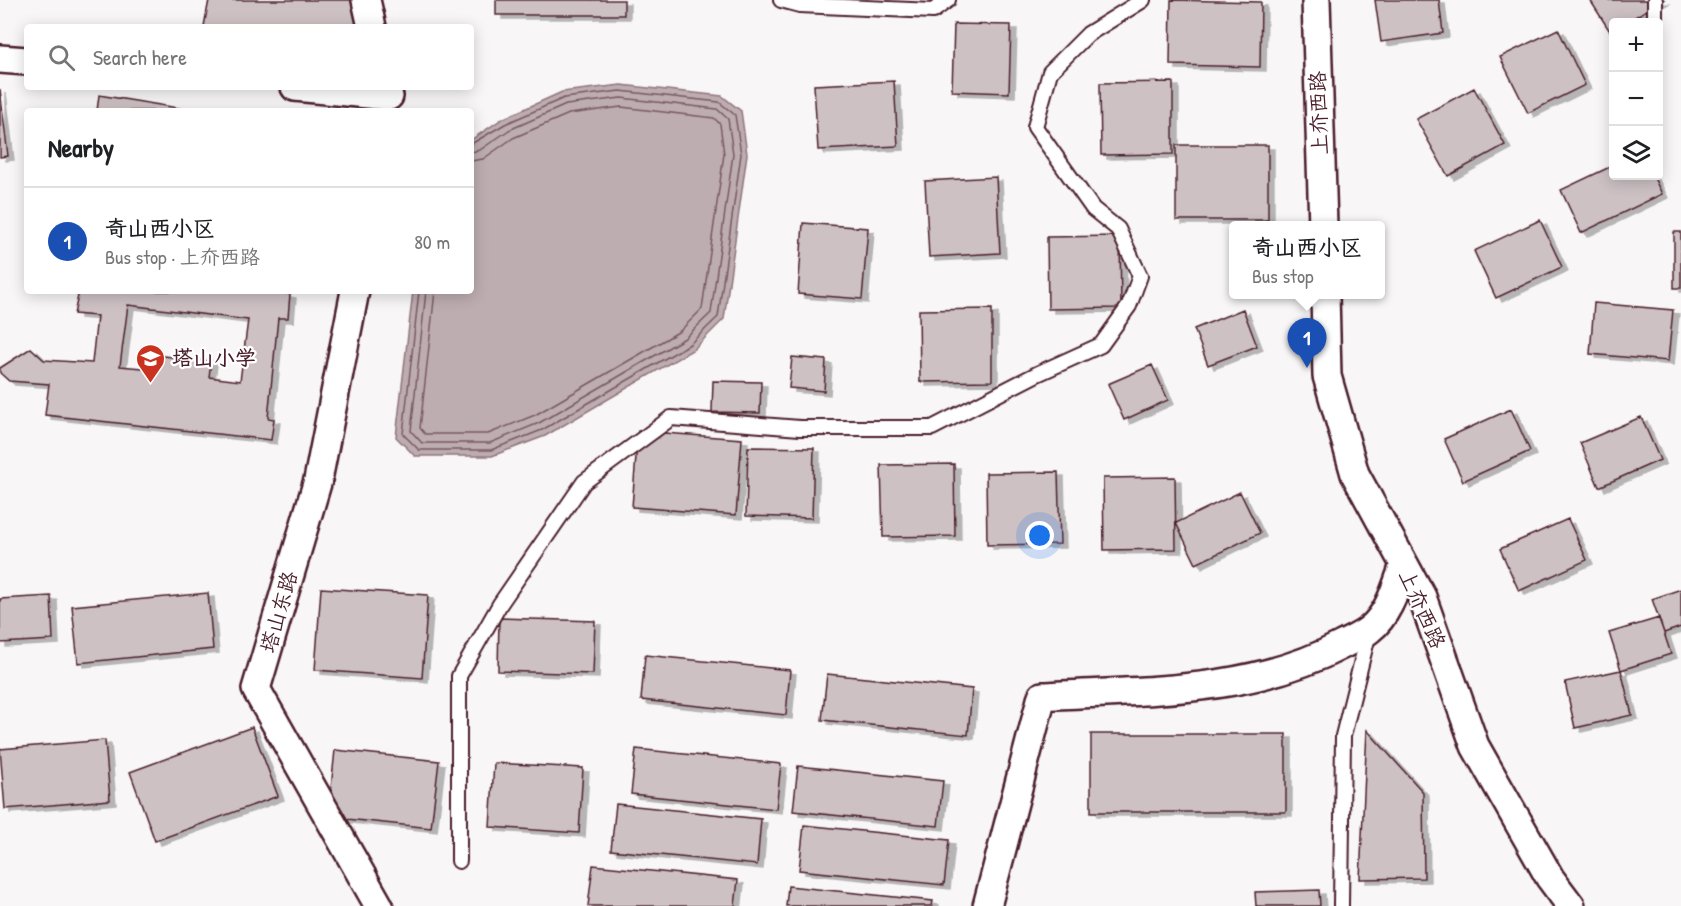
<!DOCTYPE html>
<meta charset="utf-8">
<style>
:root{--surface:#fff;--page:#f2f2f2;--text:#202124;--muted:#757577;--line:#e0e0e0;--accent:#0f766e}
body{margin:0;font-family:"Patrick Hand","LXGW WenKai TC",sans-serif;background:var(--page);color:var(--text)}
.controls{position:absolute;right:18px;top:18px;display:grid;overflow:hidden;border-radius:6px;box-shadow:0 3px 15px #0003}
.controls button{width:54px;height:54px;display:grid;place-items:center;padding:0;border:0;border-bottom:2px solid var(--line);background:var(--surface);color:var(--text);font:30px sans-serif}
.you{position:absolute;left:1040px;top:536px;width:21px;height:21px;margin:-15px;border:4px solid #fff;border-radius:50%;background:#1a73e8;box-shadow:0 0 0 9px #1a73e833}
.badge{display:grid;place-items:center;width:39px;height:39px;border-radius:50%;background:var(--accent);color:#fff;font-size:20px;font-weight:700}
.pin{position:absolute;translate:-50% -50px;filter:drop-shadow(0 2px 3px #0008)}
.pin::after{content:'';position:absolute;top:32px;width:21px;height:18px;background:inherit;clip-path:polygon(0 0,100% 0,50% 100%)}
.popup{position:absolute;left:1229px;top:221px;width:156px;height:78px;box-sizing:border-box;display:grid;place-content:center;border-radius:6px;background:var(--surface);filter:drop-shadow(0 2px 4px #0005);font-size:20px;white-space:nowrap;color:var(--muted)}
.popup b{font-size:22px;color:var(--text)}
.popup::after{content:'';position:absolute;left:50%;top:100%;margin-left:-12px;border:12px solid transparent;border-top-color:var(--surface)}
.list{margin:0;padding:0;list-style:none}
h2{display:flex;justify-content:space-between;align-items:center;height:78px;margin:0;padding:0 24px;font-size:26px}
h2 small{font-size:20px;font-weight:400;color:var(--muted)}
.list li{display:grid;grid-template-columns:39px 1fr auto;gap:18px;align-items:center;box-sizing:border-box;height:108px;padding:0 24px;border-top:2px solid var(--line)}
.list b{display:block;font-size:22px;white-space:nowrap}
.list p{margin:0;font-size:20px;white-space:nowrap;color:var(--muted)}
.list em{font-size:20px;font-style:normal;color:var(--muted)}
.icon{flex:none;width:33px;height:33px;fill:none;stroke:currentColor;stroke-width:2;stroke-linecap:round;stroke-linejoin:round}
.map{position:relative;flex:none;width:1681px;height:906px;overflow:hidden}
.search{position:absolute;background:var(--surface);box-shadow:0 3px 15px #0003;left:24px;top:24px;width:450px;height:66px;display:flex;align-items:center;gap:15px;box-sizing:border-box;padding:0 21px;border-radius:6px;color:var(--muted);font-size:22px}
.panel{position:absolute;background:var(--surface);box-shadow:0 3px 15px #0003;left:24px;top:108px;width:450px;height:186px;border-radius:6px}
.map>svg:first-child{display:block}
</style>
<div class="map">
<svg width="1681" height="906" viewBox="0 0 1681 906">
<defs>
<filter id="shadow"><feDropShadow dx="6" dy="4" stdDeviation="0" flood-color="#0004"/></filter>
</defs>
<rect width="100%" height="100%" fill="#f8f6f7"/>
<filter id="ink" filterUnits="userSpaceOnUse"><feTurbulence type="fractalNoise" baseFrequency=".0167" numOctaves="2"/><feDisplacementMap in="SourceGraphic" scale="12" xChannelSelector="R" yChannelSelector="G"/><feConvolveMatrix kernelMatrix="1 2 1 2 8 2 1 2 1" color-interpolation-filters="sRGB"/></filter>
<g filter="url(#ink)">
<path fill="#bdadb0" stroke="#8f747b" stroke-width="1.5" d="M621 85 722 96 741 111 747 154 724 319 694 349 545 436 492 456H415L396 437 413 291H471V140L502 119 562 92Z"/>
<g fill="none" stroke-linecap="round" stroke-linejoin="round">
<path stroke="#785860" stroke-width="1.5" d="M419 291 403 434 419 450H491L542 430 690 344 718 317 741 154 735 115 719 102 620 91 564 98 505 124 471 144
M426 291 411 431 422 443H490L539 423 685 338 711 313 733 154 728 119 717 109 621 98 566 105 509 130 480 150 471 152
M435 291 420 428 425 434H488L535 415 680 331 702 309 724 154 720 124 714 118 621 107 569 114 513 138 483 159 471 161"/>
</g>
<path fill="#cdc1c4" stroke="#4a1f2b" stroke-width="1.5" fill-rule="evenodd" filter="url(#shadow)" d="M209 0H365L360 27H207L204 26Z
M496 0H624V15H496Z
M1171 0 1261 2 1260 67 1170 65Z
M1375 0H1439L1443 33 1381 42Z
M1590 0H1663L1627 22H1614V31L1611 33Z
M954 24 1011 25 1009 93 952 91Z
M1558 29 1585 85 1528 113 1500 57Z
M894 81 898 146 818 150 814 85Z
M1173 82V154L1101 155 1100 83Z
M1474 88 1505 145 1448 176 1416 119Z
M0 89 8 156 0 157Z
M99 95 196 111H97Z
M1176 145H1268V220H1176Z
M1614 165V176H1653L1662 194 1581 233 1561 190Z
M996 177 1000 253 929 257 925 181Z
M1540 220 1562 267 1496 298 1474 251Z
M803 223 868 228 862 299 798 294Z
M1674 232H1681V288H1674Z
M1120 236 1121 308 1048 309 1047 237Z
M79 291H274L290 294 288 318H278L268 418 274 419 271 440 45 415 49 384 9 381 0 373V368L31 348 44 360 92 363 97 316 74 314ZM128 305 248 320 240 381 209 377 211 361 144 354 142 368 120 366Z
M1594 303 1673 310 1668 361 1590 354Z
M992 309V381L920 382 919 310Z
M1243 309 1257 346 1208 365 1194 329Z
M792 357 826 360 824 391 789 388Z
M1152 365 1168 400 1124 420 1108 384Z
M713 381 761 382 760 413 712 412Z
M1511 409 1530 451 1463 481 1444 439Z
M1641 417 1660 460 1599 487 1580 443Z
M638 431 742 439 736 515 632 507Z
M748 447 814 448 812 518 746 516Z
M954 464 955 536 883 537 881 465Z
M1058 472 1060 544 987 545 986 473Z
M1175 477 1176 549 1104 550 1103 478Z
M1240 492 1260 533 1196 564 1176 523Z
M1568 519 1587 560 1519 591 1500 549Z
M321 588 428 595 422 678 315 670Z
M1681 589V627L1664 633 1652 599Z
M208 593 213 649 78 663 72 606Z
M51 596 53 640 0 643V599Z
M499 618 595 621 593 674 498 671Z
M1659 618 1671 654 1621 670 1609 633Z
M645 655 790 670 786 715 641 700Z
M1621 670 1632 715 1575 728 1565 682Z
M827 674 972 689 968 735 822 720Z
M252 727 278 796 155 841 130 772Z
M1367 730 1423 792 1424 878 1360 879Z
M1091 734H1286V812H1091Z
M105 740 110 800 5 809 0 749Z
M636 749 781 764 776 809 631 794Z
M335 750 439 761 431 828 328 817Z
M494 763 583 768 579 833 490 827Z
M798 766 943 781 938 826 793 811Z
M616 804 761 819 757 865 611 850Z
M804 825 949 840 944 885 799 870Z
M593 865 738 880 735 906H588Z
M788 886 933 901 932 906H786Z
M1319 890 1320 906H1256L1255 892Z"/>
<g fill="none" stroke-linecap="round" stroke-linejoin="round">
<defs>
<path id="service" d="M781 0 800 5 933 11 948 0
M1655 22V0
M459 861V676L500 604 584 482 671 418 800 428H932L1037 374 1101 345 1129 306 1140 276 1118 229 1093 209 1035 127 1050 72 1088 34 1143 0
M1341 906 1343 736 1369 632"/>
<path id="minor" d="M366 0 372 27
M1316 0 1323 226
M0 59 27 61
M295 87 389 96
M355 291 318 480 256 689 379 906
M1325 294 1327 376 1355 474 1422 597 1475 746 1550 878 1571 906
M987 906 1042 696C1143 690 1250 694 1342 645 1351 640 1362 636 1370 629 1389 614 1396 587 1404 565"/>
</defs>
<use href="#service" stroke="#4a1f2b" stroke-width="18"/>
<use href="#minor" stroke="#4a1f2b" stroke-width="32"/>
<use href="#service" stroke="#fff" stroke-width="14"/>
<use href="#minor" stroke="#fff" stroke-width="27"/>
</g>
</g>
<defs>
<symbol id="school-pin" viewBox="-11 -11 22 30"><path d="M0 17L-7.5 6A9.5 9.5 0 1 1 7.5 6Z" fill="#c8321e" stroke="#fff"/><path d="M0-5L7-2L0 1L-7-2ZM-4 1L0 2.5L4 1V4Q0 6-4 4Z" fill="#fff"/></symbol>
</defs>
<g fill-rule="evenodd">
<use href="#school-pin" x="134" y="342" width="33" height="45"/>
</g>
<g text-anchor="middle" stroke-width="4.5" stroke-linejoin="round" paint-order="stroke">
<g font-size="21" fill="#4a1f2b" stroke="#fff">
<text transform="translate(1319 113) rotate(-92)" y="7">上夼西路</text>
<text transform="translate(1422 609) rotate(66)" y="7">上夼西路</text>
<text transform="translate(279 612) rotate(-74)" y="7">塔山东路</text>
</g>
<g font-size="21" font-weight="bold" fill="#4a1f2b" stroke="#fff" text-anchor="start">
<text x="172" y="365">塔山小学</text>
</g>
</g>
</svg>
<div class="controls">
<button>+</button>
<button>−</button>
<button><svg class="icon" aria-label="layers" viewBox="0 0 24 24"><path d="M12 4l9 5-9 5-9-5zM3 14l9 5 9-5"/></svg></button>
</div>
<div class="you"></div>
<div class="pin badge" style="left:1307px;top:368px;background:#1a4fb4">1</div>
<div class="popup"><b>奇山西小区</b>Bus stop</div>
<div class="search"><svg class="icon" aria-label="search" viewBox="0 0 24 24"><circle cx="10" cy="10" r="6"/><path d="M15 15l6 6"/></svg>Search here</div>
<section class="panel">
<h2>Nearby<small></small></h2>
<ul class="list">
<li><span class="badge" style="background:#1a4fb4">1</span><div><b>奇山西小区</b><p>Bus stop · 上夼西路</p></div><em>80 m</em></li>
</ul>
</section>
</div>
